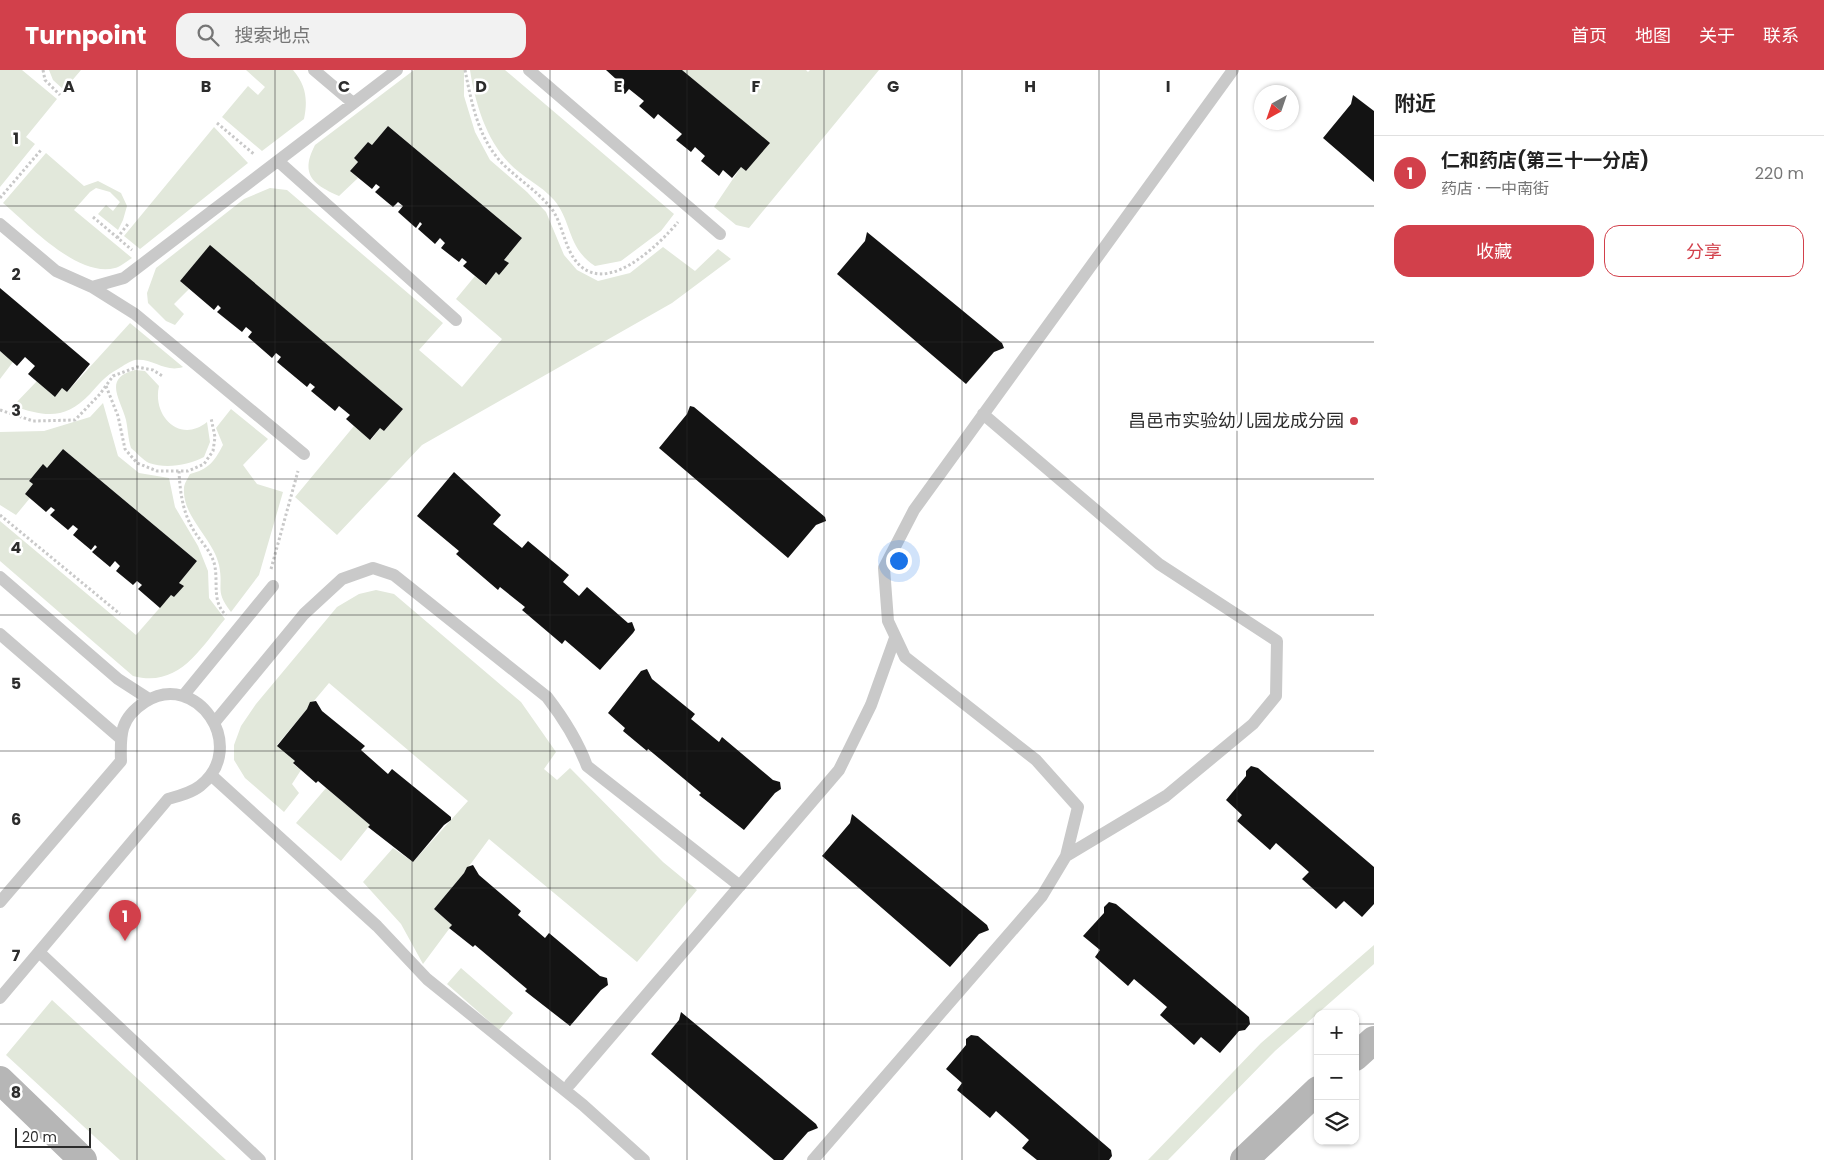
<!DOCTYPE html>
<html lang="zh">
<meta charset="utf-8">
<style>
:root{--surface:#fff;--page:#f2f2f2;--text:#222;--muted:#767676;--line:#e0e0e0;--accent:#d2404b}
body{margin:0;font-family:Poppins,"Noto Sans SC",sans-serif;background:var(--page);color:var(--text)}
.controls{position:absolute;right:15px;bottom:15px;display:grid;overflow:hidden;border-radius:10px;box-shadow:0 1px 4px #0004}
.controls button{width:45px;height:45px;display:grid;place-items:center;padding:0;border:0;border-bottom:1px solid var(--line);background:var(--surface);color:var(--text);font:25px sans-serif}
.compass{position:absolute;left:1254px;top:15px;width:45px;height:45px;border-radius:50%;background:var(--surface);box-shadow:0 1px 4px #0004;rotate:220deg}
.scale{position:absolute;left:15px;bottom:12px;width:76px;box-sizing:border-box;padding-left:5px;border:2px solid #2c2c2c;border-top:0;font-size:14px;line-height:18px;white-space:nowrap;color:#2c2c2c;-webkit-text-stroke:4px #fff;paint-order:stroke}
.you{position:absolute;left:898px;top:490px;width:18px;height:18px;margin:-12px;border:4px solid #fff;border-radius:50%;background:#1a73e8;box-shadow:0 0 0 8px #1a73e833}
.badge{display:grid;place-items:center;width:32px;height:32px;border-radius:50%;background:var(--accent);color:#fff;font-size:16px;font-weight:700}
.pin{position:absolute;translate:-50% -41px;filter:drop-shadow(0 1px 2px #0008)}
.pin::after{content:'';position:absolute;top:26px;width:18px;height:15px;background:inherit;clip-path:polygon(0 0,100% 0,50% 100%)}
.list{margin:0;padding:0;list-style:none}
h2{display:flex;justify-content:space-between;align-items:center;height:65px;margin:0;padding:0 20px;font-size:21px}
h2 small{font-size:16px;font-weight:400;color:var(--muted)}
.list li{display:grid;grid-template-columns:32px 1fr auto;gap:15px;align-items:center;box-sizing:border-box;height:75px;padding:0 20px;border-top:1px solid var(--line)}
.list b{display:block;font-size:19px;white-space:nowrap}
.list p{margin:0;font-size:16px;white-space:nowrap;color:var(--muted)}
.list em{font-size:16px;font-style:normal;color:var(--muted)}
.actions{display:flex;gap:10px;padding:15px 20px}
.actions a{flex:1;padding:11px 0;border:1px solid var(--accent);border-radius:15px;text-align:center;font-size:18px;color:var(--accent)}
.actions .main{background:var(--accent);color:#fff}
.icon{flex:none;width:28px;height:28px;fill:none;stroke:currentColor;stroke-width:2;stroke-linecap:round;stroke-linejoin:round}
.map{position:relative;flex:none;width:1374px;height:1090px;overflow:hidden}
header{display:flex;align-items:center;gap:30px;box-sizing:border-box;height:70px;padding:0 25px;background:var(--accent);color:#fff}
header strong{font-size:24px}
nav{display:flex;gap:28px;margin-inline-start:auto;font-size:18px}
.search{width:350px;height:45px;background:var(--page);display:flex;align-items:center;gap:12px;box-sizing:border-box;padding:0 18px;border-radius:15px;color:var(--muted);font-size:19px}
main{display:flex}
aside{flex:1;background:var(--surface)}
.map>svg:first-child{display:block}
</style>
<header>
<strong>Turnpoint</strong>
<div class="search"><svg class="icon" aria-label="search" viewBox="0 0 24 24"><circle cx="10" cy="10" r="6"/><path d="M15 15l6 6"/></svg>搜索地点</div>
<nav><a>首页</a><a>地图</a><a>关于</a><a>联系</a></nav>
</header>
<main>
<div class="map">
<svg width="1374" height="1090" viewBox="0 0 1374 1090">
<rect width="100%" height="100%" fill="#fff"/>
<path fill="#e2e8db" d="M0 0H22L57 29 26 67 35 74 0 117Z
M49 0H81L64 20 53 10Z
M246 0H293C306 15 308 30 304 49L262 81 222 47 248 16 258 25 265 17Z
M414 0H464V26L475 62 490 90 527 122 546 142 564 185 577 200 598 211 630 203 663 177 695 201 718 179 731 189 672 233 422 375 337 465 295 427 354 356 371 370 380 358 384 361 403 339 210 176 180 211 189 219 174 234 184 244 175 255 166 251 148 233 147 223 156 198 244 129 270 118 287 120 443 253 419 280 462 317 502 269 456 229 475 206 485 215 496 202 508 193 504 190 522 168 388 56 372 75 368 72 354 88 358 92 350 101 358 108 339 126C312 114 300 104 315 75Z
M470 0H505L674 144 661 161 621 191 595 196C567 178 572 151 554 130 541 115 522 107 509 93 486 69 475 33 470 0Z
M682 0H806L808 2 810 0H879L749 158 736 155 714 137 741 97 746 101 769 73Z
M214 57 248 93 140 179 124 166Z
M46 83 84 116 98 111 121 123 127 136 123 150 118 160 98 144 106 135 113 141 120 132 110 122 96 118 90 122 74 140 132 188C127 191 120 197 115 198 78 208 29 155 3 133Z
M130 253 183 297C165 303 153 288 135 290 130 291 123 296 118 299 106 305 99 314 90 324 65 350 46 347 13 336L37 311 55 327 62 318 67 322Z
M0 281 13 292 0 309Z
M135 300 145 301 159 316C152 346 180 374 207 352L210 372 204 387C188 395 167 399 149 393 143 390 136 382 131 378 128 369 128 359 126 350 121 330 102 308 135 300Z
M103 333 118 386 139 403 169 408 175 437 198 476 208 501 209 528 225 549C199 580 179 618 133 606L0 491V451L136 565 171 525 174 527 183 516 179 513 197 491 63 379 47 398 43 395 29 411 33 414 25 424 30 428 16 445 0 435V362L44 361 90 347Z
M231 339 268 369 243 395 257 414 283 422 259 505 231 542C214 520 224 519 219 495 213 468 182 447 184 418 184 414 188 408 190 404 209 399 214 392 223 375L216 358Z
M376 520 394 524 521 632 556 682 544 699 557 710 570 698 663 792 697 820 637 892 489 769 464 803 434 839 452 855 423 894 401 854 363 812 393 778 413 792 468 731 329 613 277 675 295 691 293 694 301 700 292 714 299 723 284 742 245 708 234 690V675L241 656 256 634 337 537 359 524Z
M326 718 370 755 341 791 296 753Z
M1374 875V894L1275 981 1168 1090H1148L1261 973Z
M461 898 513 943 499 960 447 914Z
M52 930 226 1090H120L6 985Z"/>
<path fill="#131313" d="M606 0H682L770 73 746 101 741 97 732 108 723 100 719 106 701 91 705 86 695 77 691 82 676 70 682 64 658 44 654 49 639 36 644 31 629 19 625 24 613 14 617 10Z
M1353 25 1374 41V112L1323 68 1351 34Z
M388 56 522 168 504 190 509 193 499 205 496 202 486 215 463 196 467 192 462 188 459 192 441 178 445 173 440 168 435 174 418 159 422 154 420 152 416 158 398 142 403 136 398 132 393 137 375 122 380 117 376 114 372 119 350 101 358 92 354 88 368 72 372 75Z
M867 162 1002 273 1004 278 994 282 966 314 837 204 865 171Z
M210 175 403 339 384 361 380 358 370 370 346 349 350 345 339 336 335 341 311 321 315 317 310 313 307 317 277 292 281 287 276 283 272 288 248 267 252 262 246 257 242 262 217 242 221 238 218 235 214 240 180 211Z
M0 218 90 294 67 322 62 318 55 327 28 304 35 296 25 287 17 296 0 281Z
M690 336 694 337 825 447 826 451 816 455 788 488 659 378 687 344Z
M63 379 197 491 179 513 184 516 174 527 171 525 160 538 138 519 142 515 137 511 133 515 116 501 120 496 115 491 110 497 92 482 97 477 95 475 91 480 73 465 78 459 73 455 68 460 50 445 55 440 51 437 46 442 25 424 33 414 29 411 43 394 47 398Z
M454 402 501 445 493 454 522 478 528 471 569 505 563 512 579 526 587 517 628 553 632 552 635 560 633 563 600 600 565 570 562 574 522 540 525 537 500 517 498 520 456 484 459 481 417 446Z
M647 599 652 609 695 644 691 649 719 672 722 667 773 710 780 712 781 719 775 723 744 760 699 725 701 723 648 679 647 681 623 661 625 658 608 643 641 601Z
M316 631 322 641 365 676 361 680 388 704 392 699 451 747V750L444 755 413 792 368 757 370 755 318 711 316 713 293 693 295 691 277 676 307 639 310 632Z
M1251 696 1258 698 1374 797V834L1362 847 1344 831 1336 839 1302 809 1309 802 1276 773 1270 780 1237 751 1242 745 1226 730 1246 706V701Z
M852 744 987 855 989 860 979 864 950 897 822 786 850 753Z
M473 795 479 805 521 841 518 845 545 868 549 863 600 906 607 908 608 915 601 920 570 956 525 921 527 919 475 875 473 877 449 858 452 855 434 839 464 803 467 797Z
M1109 832 1116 834 1249 947 1250 954 1245 960 1239 961 1220 983 1201 967 1194 975 1160 945 1167 937 1134 909 1128 916 1095 887 1100 880 1083 866 1104 843V837Z
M681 942 816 1054 818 1058 808 1062 783 1090H774L651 984 679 950Z
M971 965 978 966 1111 1080 1112 1086 1109 1090H1037L1022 1078 1029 1070 996 1041 990 1048 957 1020 962 1013 946 999 966 975V969Z"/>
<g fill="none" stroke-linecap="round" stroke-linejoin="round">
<path stroke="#c9c9c9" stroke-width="3" stroke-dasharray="2.5 2.5" stroke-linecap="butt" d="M43 0 45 10 60 25
M465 0C472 35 479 72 506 97 521 111 538 122 551 138 562 152 564 175 575 190 604 229 658 176 678 152
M217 53 255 85
M0 128 41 80
M93 147 132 180
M117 168 128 154
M106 316 118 346 125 379 137 393 157 401H188L204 394 213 381 215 367 211 348
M0 340 33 351 75 350 100 324 113 306 137 297 153 300 164 307
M179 401C180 423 183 445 196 464 203 474 213 484 215 497 218 514 212 532 226 545
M0 445 120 544
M271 499 298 401"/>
<path stroke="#c9c9c9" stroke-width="12" d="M314 0 353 33
M529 0 720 164
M278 91 456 250
M0 154 56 201 92 217 124 208 397 0
M92 217 135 244 304 384
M983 344 1159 494 1277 571 1276 626 1253 654 1166 726 1066 786
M0 507 118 609 149 629
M0 564 120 668
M183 626 273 516
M214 653 304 544 342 509 373 498 394 505 547 627C564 649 577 669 587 696L740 816
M211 705 377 856 427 909 583 1035 644 1090
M0 832 121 691C120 665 120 648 145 632 196 599 250 677 200 716 191 723 179 726 168 729L0 928
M39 882 260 1090
M570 1014 839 700 871 635 895 568
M813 1090 1042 826 1066 786 1078 737 1036 690 905 587 888 551 884 498 914 440 1233 0"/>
<path stroke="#b6b6b6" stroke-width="28" d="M1355 987 1374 970
M0 1010 83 1090
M1244 1090 1318 1020"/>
</g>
<path fill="none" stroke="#2c2c2c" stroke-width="1" stroke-opacity="0.55" d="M137 0V1090M275 0V1090M412 0V1090M550 0V1090M687 0V1090M824 0V1090M962 0V1090M1099 0V1090M1237 0V1090M0 136H1374M0 272H1374M0 409H1374M0 545H1374M0 681H1374M0 818H1374M0 954H1318M1355 954H1374"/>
<circle fill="#d2404b" stroke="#fff" stroke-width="2" cx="1354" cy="351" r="5"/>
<g text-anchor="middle" stroke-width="5" stroke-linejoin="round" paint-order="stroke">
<g font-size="18" fill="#2c2c2c" stroke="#fff" text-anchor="end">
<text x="1344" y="357">昌邑市实验幼儿园龙成分园</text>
</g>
</g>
<g font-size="16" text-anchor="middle" font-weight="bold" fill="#2c2c2c" stroke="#fff" stroke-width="5" stroke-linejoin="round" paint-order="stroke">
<text x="69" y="22">A</text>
<text x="206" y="22">B</text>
<text x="344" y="22">C</text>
<text x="481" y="22">D</text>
<text x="618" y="22">E</text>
<text x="756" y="22">F</text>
<text x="893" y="22">G</text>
<text x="1030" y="22">H</text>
<text x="1168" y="22">I</text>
<text x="16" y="74">1</text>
<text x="16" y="210">2</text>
<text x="16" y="346">3</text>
<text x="16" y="483">4</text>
<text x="16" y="619">5</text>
<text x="16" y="755">6</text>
<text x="16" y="891">7</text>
<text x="16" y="1028">8</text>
</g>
</svg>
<div class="controls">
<button>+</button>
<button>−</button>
<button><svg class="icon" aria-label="layers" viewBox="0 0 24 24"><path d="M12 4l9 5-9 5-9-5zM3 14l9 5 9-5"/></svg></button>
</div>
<svg class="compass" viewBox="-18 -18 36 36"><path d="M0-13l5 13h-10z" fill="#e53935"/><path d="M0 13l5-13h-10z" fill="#767676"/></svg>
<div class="scale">20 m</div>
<div class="you"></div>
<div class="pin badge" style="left:125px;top:871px">1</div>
</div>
<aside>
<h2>附近<small></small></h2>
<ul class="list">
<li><span class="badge">1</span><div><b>仁和药店(第三十一分店)</b><p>药店 · 一中南街</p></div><em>220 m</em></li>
</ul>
<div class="actions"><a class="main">收藏</a><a>分享</a></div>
</aside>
</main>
